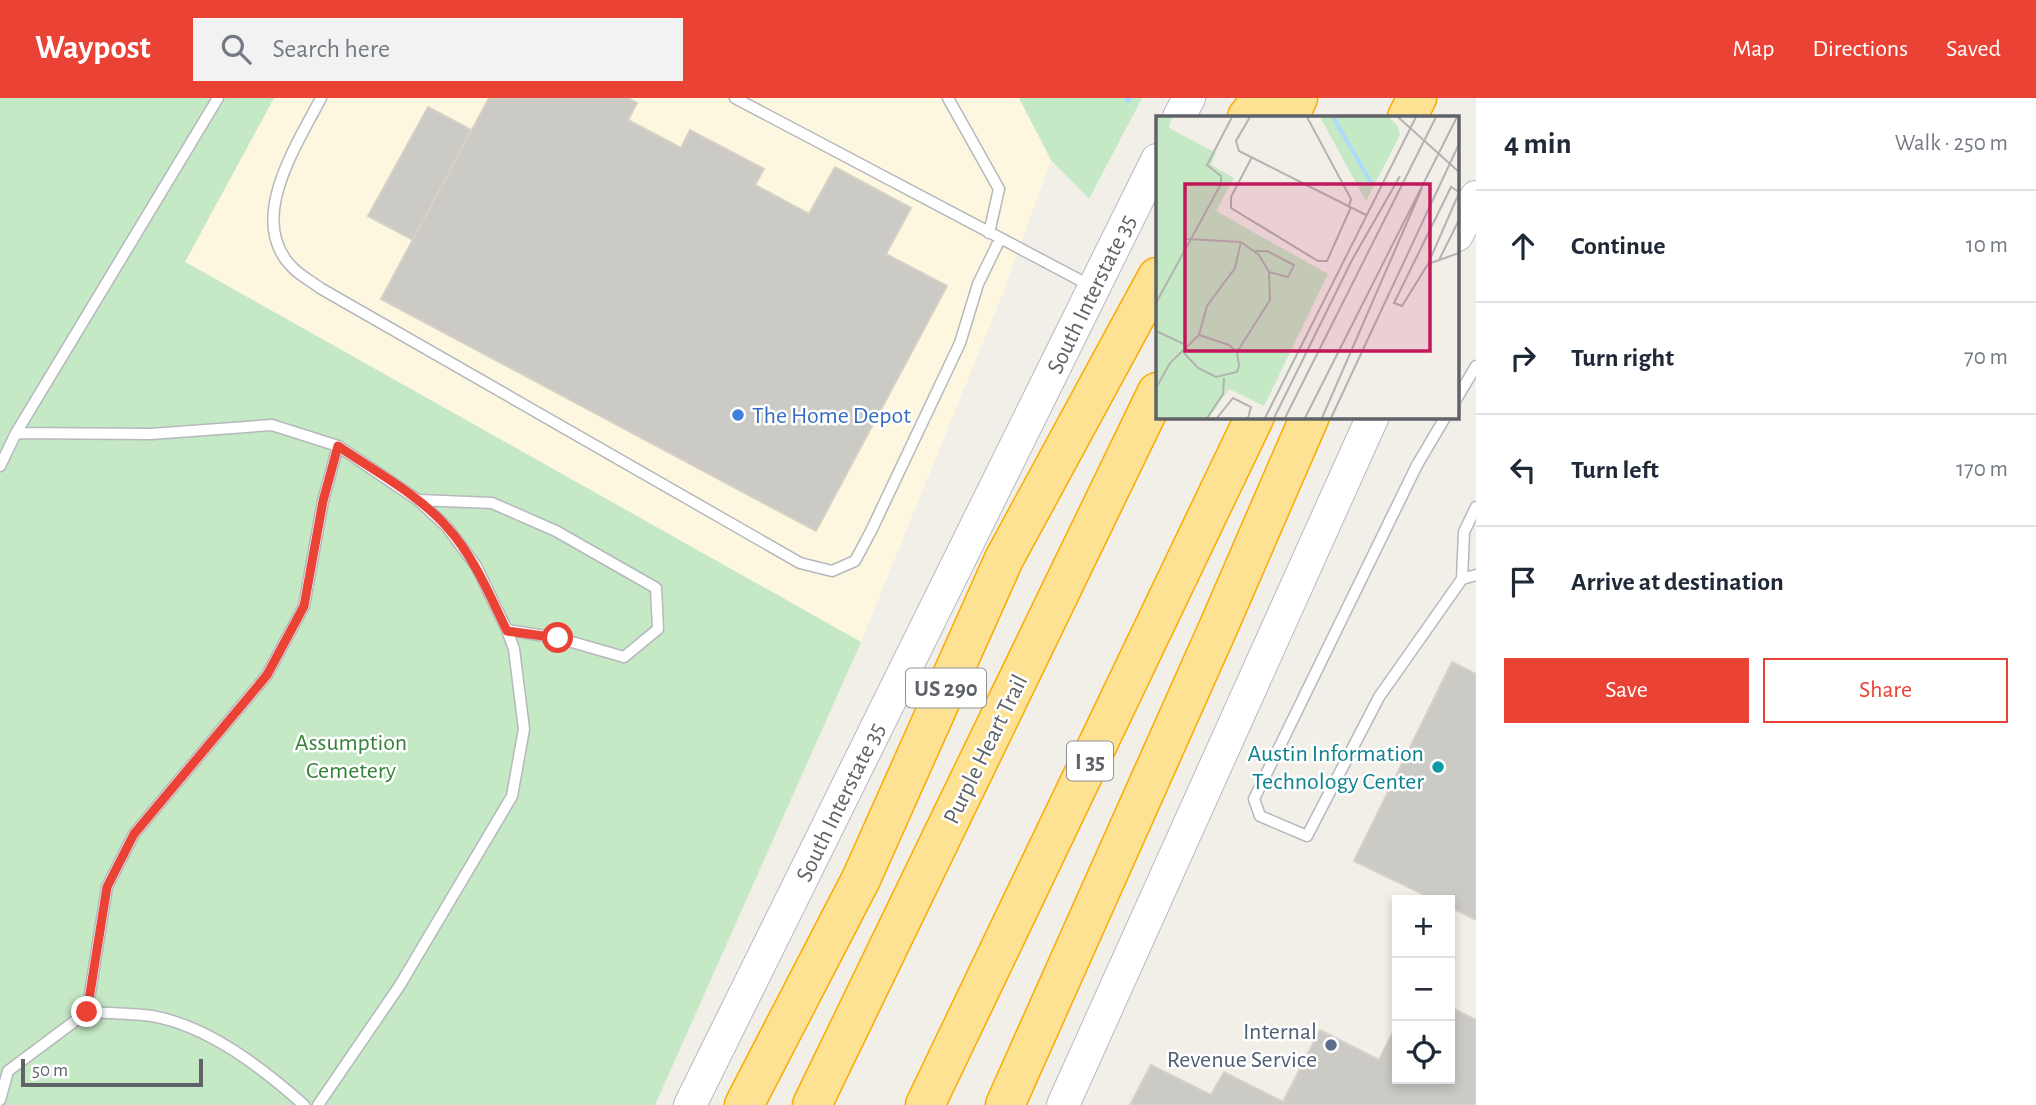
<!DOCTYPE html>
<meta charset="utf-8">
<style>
:root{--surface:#fff;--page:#f2f2f3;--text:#1f2937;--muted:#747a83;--line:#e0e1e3;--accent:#ea4335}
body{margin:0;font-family:"Alegreya Sans",sans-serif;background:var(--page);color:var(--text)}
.controls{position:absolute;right:21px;bottom:21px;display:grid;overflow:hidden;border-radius:0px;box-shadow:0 4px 10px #0003}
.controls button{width:63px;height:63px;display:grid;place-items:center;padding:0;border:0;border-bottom:2px solid var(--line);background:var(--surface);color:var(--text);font:35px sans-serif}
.scale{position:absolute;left:21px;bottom:18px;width:182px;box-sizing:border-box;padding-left:7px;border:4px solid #5f6368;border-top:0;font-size:19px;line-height:24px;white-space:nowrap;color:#5f6368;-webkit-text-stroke:5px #fff;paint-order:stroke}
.stop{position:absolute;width:21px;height:21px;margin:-16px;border:5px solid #ea4335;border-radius:50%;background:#fff}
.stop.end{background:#ea4335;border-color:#fff;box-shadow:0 2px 7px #0008}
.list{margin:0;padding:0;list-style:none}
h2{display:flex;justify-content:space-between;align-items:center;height:91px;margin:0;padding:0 28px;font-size:30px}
h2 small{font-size:23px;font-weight:400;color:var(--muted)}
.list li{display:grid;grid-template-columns:46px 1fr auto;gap:21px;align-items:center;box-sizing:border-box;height:112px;padding:0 28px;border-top:2px solid var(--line)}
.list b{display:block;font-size:26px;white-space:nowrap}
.list em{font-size:23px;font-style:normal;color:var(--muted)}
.actions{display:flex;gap:14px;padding:21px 28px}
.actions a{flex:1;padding:16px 0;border:2px solid var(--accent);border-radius:0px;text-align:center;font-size:24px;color:var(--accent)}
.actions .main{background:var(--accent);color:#fff}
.icon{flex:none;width:38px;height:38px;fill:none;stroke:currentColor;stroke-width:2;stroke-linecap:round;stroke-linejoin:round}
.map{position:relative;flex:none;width:1476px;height:1007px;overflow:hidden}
header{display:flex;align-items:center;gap:42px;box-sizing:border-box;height:98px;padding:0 35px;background:var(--accent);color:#fff}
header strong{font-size:33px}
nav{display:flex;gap:38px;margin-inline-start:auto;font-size:24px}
.search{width:490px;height:63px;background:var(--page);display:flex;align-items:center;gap:18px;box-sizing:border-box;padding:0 24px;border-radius:0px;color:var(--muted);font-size:26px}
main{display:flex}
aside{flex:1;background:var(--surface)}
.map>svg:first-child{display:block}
</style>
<header>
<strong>Waypost</strong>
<div class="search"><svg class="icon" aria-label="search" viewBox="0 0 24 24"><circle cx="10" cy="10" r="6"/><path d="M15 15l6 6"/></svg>Search here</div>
<nav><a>Map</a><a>Directions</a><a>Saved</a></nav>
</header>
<main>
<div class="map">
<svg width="1476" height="1007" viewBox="0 0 1476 1007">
<rect width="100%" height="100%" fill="#f1efe8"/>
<path fill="#fef7e0" d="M274 0H1019L1051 62 1003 195 861 544 184 163Z"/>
<path fill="#c5e8c5" d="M0 0H274L185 164 861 544 655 1007H0Z
M1019 0H1142L1089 101 1051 62Z"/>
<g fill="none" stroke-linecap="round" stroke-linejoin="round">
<path stroke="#aadaff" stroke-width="7" d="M1128 0V1"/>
</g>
<path fill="#cccac5" stroke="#d6d1c6" stroke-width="2" d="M489 0H628L637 5 628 22 681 50 690 32 764 71 755 87 809 116 835 69 911 110 886 156 947 188 816 433 381 201Z
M428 9 471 32 413 142 368 118Z
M1452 564 1476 576V822L1450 809V802H1435L1354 763Z
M1450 909 1476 922V1007H1130L1151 967 1211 997 1224 974 1283 1004 1320 932 1379 962 1397 926V981H1450Z"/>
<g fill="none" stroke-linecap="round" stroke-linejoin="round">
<defs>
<path id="lane" d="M321 0C297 47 245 123 293 170 301 178 311 183 320 190L800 465 832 473 855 463 871 433 960 245 978 186 1000 141
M735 0 1091 188
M948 0 999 91 989 135
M1457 300 1476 268
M1446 318 1417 367 1254 701 1260 718 1307 738 1379 599 1462 481 1464 434 1476 409
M16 335 151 336 272 327 338 348 418 402 447 429 476 468 507 532 514 551 524 631 512 698 400 887 318 1007
M0 368 16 335 218 0
M418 402 492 405 556 433 656 490 658 531 624 559 558 540 507 532
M1462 481 1476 477
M87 914 107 789 134 736 267 577 304 508 323 403 338 348
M0 1002 8 973 87 914C108 915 130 915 152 918 209 928 262 970 304 1007"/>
<path id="secondary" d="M1179 19 1189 0
M1457 137 1476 99
M690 1007 1157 62
M1063 1007 1373 318"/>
<path id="highway" d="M1247 19 1262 0
M1289 19 1298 0
M1407 19 1417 0
M744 1007 861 781 1004 461 1157 179
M812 1007 1157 294
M925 1007 1255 318
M1005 1007 1218 530 1310 318"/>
</defs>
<use href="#lane" stroke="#b5b8bc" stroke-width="13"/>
<use href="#secondary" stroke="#b6babf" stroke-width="34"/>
<use href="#highway" stroke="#f9ab00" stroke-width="41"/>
<use href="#lane" stroke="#fff" stroke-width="10"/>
<use href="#secondary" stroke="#fff" stroke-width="32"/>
<use href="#highway" stroke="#fde293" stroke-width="38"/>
</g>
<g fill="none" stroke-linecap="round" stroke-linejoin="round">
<path stroke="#ea4335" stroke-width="9" d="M87 914 107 789 134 736 267 577 304 508 323 403 338 348C374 373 418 396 447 429 474 459 489 496 507 533L558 540"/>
</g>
<circle fill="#3f7fe0" stroke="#fff" stroke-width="2.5" cx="738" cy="317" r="7"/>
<circle fill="#0f9aa8" stroke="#fff" stroke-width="2.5" cx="1438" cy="669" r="7"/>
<circle fill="#5c6f8a" stroke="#fff" stroke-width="2.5" cx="1331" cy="947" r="7"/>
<g text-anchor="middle" stroke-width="5" stroke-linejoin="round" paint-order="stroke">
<g fill="#fff" stroke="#8f9295" stroke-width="2">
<rect x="906" y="570.5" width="80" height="39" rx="5"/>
<rect x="1067" y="643.5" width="46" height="39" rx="5"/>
</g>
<g font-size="23" font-weight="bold" fill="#5f6368">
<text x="946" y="598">US 290</text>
<text x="1090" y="671">I 35</text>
</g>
<g font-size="24" fill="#5f6368" stroke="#fff">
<text transform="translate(1091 196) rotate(-64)" y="8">South Interstate 35</text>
<text transform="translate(985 651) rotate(-64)" y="8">Purple Heart Trail</text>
<text transform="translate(840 704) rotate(-64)" y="8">South Interstate 35</text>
</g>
<g font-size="24" fill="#366cbe" stroke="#fff" text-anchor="start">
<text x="752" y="325">The Home Depot</text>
</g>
<g font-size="24" fill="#348238" stroke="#fff">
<text x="351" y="652">Assumption<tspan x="351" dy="28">Cemetery</tspan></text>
</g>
<g font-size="24" fill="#0d838f" stroke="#fff" text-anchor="end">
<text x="1424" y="663">Austin Information<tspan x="1424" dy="28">Technology Center</tspan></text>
</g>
<g font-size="24" fill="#4e5e75" stroke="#fff" text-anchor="end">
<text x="1317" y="941">Internal<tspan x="1317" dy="28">Revenue Service</tspan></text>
</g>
</g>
<g transform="translate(1156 18)">
<rect width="303" height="303" fill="#f1efe8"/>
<path d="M0 1H16L13 12 60 37 55 49 78 62 60 95 172 158 108 290 73 273 53 302H0ZM164 1H233L242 10 244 19 210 85Z" fill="#c5e8c5"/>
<path fill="none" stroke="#aadaff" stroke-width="3.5" d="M177 1 216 68"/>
<path fill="none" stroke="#b3b3b1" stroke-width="2" d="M94 1 80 25 83 35 210 99M151 1 195 83 193 90M242 1 303 56M96 41 75 81V92L162 145H171L195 91M303 76 295 71 238 187 246 190 272 148 303 77M31 123 85 126 103 139 113 156 114 184 81 236M99 135H111L138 149 132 161 113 156M283 144 303 104M272 148 303 137M0 187 65 68V60L51 49 76 1M0 215 30 229M43 219 51 190 79 152 85 126M0 272 14 247 43 219 73 229 81 236 83 250 81 256 60 261 42 252 28 237M51 302 67 278 68 262M61 302 77 282 95 291 92 302M109 302 260 1M118 302 196 144 244 60M129 302 280 1M149 302 301 1M166 302 266 72M175 302 303 28"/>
<path fill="#c2185b" fill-opacity="0.15" stroke="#c2185b" stroke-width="3.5" d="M29 68H274V235H29Z"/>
<rect width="303" height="303" fill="none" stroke="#5f6368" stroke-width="3.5"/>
</g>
</svg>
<div class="controls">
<button>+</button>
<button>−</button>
<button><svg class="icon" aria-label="locate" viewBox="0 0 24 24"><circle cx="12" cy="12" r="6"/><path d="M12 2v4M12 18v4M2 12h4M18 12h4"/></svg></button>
</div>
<div class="scale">50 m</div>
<div class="stop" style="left:558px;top:540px"></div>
<div class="stop end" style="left:87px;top:914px"></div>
</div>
<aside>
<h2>4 min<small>Walk · 250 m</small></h2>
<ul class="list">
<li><svg class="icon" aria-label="ahead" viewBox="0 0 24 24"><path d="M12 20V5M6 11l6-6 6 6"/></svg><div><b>Continue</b></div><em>10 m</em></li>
<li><svg class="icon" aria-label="right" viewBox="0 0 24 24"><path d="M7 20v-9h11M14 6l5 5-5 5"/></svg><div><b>Turn right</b></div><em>70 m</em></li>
<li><svg class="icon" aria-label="left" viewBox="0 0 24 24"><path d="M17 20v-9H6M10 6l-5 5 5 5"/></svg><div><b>Turn left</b></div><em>170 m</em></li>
<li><svg class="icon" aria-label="arrive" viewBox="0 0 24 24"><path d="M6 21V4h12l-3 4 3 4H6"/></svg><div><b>Arrive at destination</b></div></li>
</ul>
<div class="actions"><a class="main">Save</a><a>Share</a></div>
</aside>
</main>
